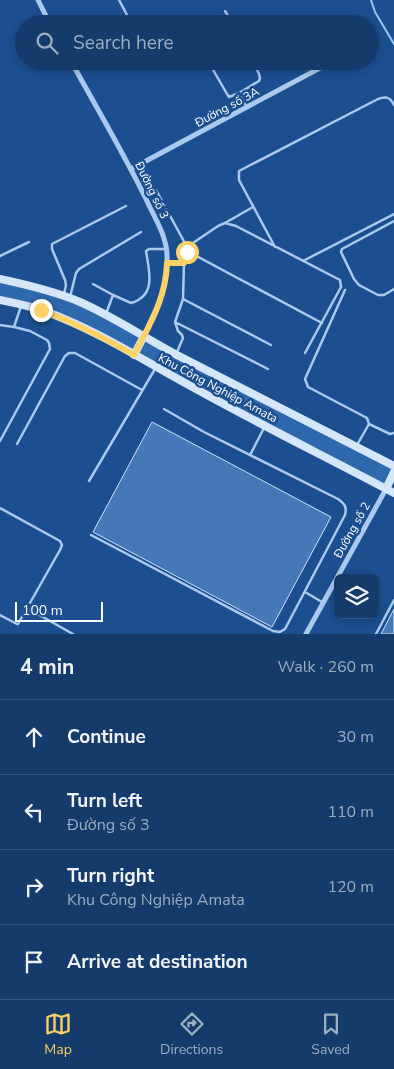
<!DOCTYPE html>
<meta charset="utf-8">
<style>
:root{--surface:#143b6b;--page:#1d4271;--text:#f1f3f6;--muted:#9dadc1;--line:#33557e;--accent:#ffd166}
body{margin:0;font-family:"Nunito Sans",sans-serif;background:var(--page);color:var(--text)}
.controls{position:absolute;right:15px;bottom:15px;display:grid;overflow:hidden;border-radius:8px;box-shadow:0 2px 8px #0003}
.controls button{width:45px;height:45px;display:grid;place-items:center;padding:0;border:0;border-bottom:1px solid var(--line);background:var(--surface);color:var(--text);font:25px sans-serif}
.scale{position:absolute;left:15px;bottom:12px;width:88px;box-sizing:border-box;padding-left:5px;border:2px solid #fff;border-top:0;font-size:14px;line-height:18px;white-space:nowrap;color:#fff;-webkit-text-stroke:4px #1b4f8f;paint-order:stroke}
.stop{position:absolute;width:15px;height:15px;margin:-11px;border:4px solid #ffd166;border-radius:50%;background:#fff}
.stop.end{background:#ffd166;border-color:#fff;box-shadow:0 1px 5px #0008}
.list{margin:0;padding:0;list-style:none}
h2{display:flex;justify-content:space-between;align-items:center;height:65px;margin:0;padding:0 20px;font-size:21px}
h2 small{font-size:16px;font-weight:400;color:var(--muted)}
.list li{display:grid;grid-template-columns:32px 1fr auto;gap:15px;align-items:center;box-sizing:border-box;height:75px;padding:0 20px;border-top:1px solid var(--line)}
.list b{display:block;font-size:19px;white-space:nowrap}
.list p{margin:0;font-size:16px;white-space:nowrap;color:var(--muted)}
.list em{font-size:16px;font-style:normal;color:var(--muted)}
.icon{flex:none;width:28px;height:28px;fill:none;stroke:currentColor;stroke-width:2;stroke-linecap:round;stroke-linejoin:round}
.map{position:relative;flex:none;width:394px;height:634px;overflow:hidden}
.search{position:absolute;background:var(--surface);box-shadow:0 2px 8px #0003;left:15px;right:15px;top:15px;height:55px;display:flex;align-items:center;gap:12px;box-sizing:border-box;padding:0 18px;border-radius:28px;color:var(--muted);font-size:19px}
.sheet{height:365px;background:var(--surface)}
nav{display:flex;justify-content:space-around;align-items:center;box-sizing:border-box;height:70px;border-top:1px solid var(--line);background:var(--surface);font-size:14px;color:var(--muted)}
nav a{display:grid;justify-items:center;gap:2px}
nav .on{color:var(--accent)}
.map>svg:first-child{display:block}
</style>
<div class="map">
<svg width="394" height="634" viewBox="0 0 394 634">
<rect width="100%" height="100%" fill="#1b4f8f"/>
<path fill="#2e69ad" d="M0 283C22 287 43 292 64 299 91 310 115 324 140 338L134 351C91 328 49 304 0 296Z
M144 340 393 469 386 485 266 423 137 353Z"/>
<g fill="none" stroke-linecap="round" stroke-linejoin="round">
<path stroke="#9cc4f0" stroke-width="2" d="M371 0 375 12 394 44"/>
</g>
<path fill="#4478b7" stroke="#cfe3fa" d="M152 422 331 517 272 627 93 532Z
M394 609V634H381Z"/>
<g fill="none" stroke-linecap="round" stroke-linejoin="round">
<path stroke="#a9c9ee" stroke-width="2.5" d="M119 0 127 15
M225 11 233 24
M208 61 227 94 229 97 239 93 246 106
M239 93 259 81 260 78 259 74 253 61
M156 190 187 247C187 253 188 258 184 263H167
M394 221 342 249 341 252 354 279 359 285 378 295H384L394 289
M225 223 253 207
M187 247 218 226 225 223 236 226 340 280 341 287 305 353
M275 247 239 180V171L378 99C386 96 390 97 394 105
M187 251 322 323
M0 256 29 242
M303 261 394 214
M93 284 113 295 106 314
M345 290 305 379 308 387 367 418 369 424 357 445
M64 294 66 285 65 280 52 249V244L126 206
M113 295 131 303C157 295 149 271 146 251L149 249H166
M70 297 76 273 79 269 141 232
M183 299 271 345
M175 322 268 369
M0 325 14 327 21 306
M177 352 183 338 182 335 178 331 175 322 183 299 184 263
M369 424 390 434 394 433
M0 441 50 349 49 343 47 340 30 331 14 327
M17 444 65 356 69 353H75L142 390
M250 455 264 428
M89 481 155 369
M0 508 60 541 62 545 60 550 18 624H17L0 615
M91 535 273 631 280 632 285 629 345 515C347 507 345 504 338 499L204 432 164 409
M305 592 322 602
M27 608 73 634
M376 634 394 600"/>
<path stroke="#a9c9ee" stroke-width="5" d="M38 0 50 24
M71 61C96 107 123 152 146 199 154 217 167 236 167 256 168 287 157 309 144 336
M131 169 333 61
M306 634 386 489"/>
<path stroke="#d6e6fa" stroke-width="8" d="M0 279C28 285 54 291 80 302 114 317 145 338 177 355 249 392 322 429 394 466
M0 300C21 304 42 309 62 318 108 337 151 365 196 389 261 425 328 458 394 493
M134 355 144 336
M386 489 394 472"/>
</g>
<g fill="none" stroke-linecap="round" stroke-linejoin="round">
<path stroke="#ffd166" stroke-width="6" d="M41 310C74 322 104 338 134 355 150 324 166 298 167 263H184L186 260 187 252"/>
</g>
<g text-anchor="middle" stroke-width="5" stroke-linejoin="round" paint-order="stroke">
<g font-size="12" fill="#fff" stroke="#1b4f8f">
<text transform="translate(227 107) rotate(-28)" y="4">Đường số 3A</text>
<text transform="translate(152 190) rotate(64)" y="4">Đường số 3</text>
<text transform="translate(218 388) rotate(28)" y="4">Khu Công Nghiệp Amata</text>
<text transform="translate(352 530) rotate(-61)" y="4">Đường số 2</text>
</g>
</g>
</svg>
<div class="controls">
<button><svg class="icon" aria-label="layers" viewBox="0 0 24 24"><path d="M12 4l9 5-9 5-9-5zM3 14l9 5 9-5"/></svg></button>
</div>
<div class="scale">100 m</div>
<div class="stop" style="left:187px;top:252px"></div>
<div class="stop end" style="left:41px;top:310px"></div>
<div class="search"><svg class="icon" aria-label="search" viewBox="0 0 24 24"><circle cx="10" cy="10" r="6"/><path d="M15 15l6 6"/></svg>Search here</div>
</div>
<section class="sheet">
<h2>4 min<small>Walk · 260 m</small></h2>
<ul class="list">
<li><svg class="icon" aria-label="ahead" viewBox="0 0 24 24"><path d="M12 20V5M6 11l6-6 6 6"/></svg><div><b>Continue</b></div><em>30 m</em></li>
<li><svg class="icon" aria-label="left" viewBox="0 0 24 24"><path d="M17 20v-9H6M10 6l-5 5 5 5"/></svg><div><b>Turn left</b><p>Đường số 3</p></div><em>110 m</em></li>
<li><svg class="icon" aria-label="right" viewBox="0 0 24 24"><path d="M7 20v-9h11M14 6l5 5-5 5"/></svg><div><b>Turn right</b><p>Khu Công Nghiệp Amata</p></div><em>120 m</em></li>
<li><svg class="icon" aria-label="arrive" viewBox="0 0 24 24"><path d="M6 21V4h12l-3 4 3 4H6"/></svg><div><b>Arrive at destination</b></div></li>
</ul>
</section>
<nav>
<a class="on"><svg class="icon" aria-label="map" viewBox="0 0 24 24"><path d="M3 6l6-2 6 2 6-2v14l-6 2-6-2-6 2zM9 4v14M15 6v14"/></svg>Map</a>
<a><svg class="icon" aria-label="directions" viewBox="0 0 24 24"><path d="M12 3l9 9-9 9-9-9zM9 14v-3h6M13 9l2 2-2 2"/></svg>Directions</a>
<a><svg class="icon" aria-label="saved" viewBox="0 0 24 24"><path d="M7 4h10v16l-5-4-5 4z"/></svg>Saved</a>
</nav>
